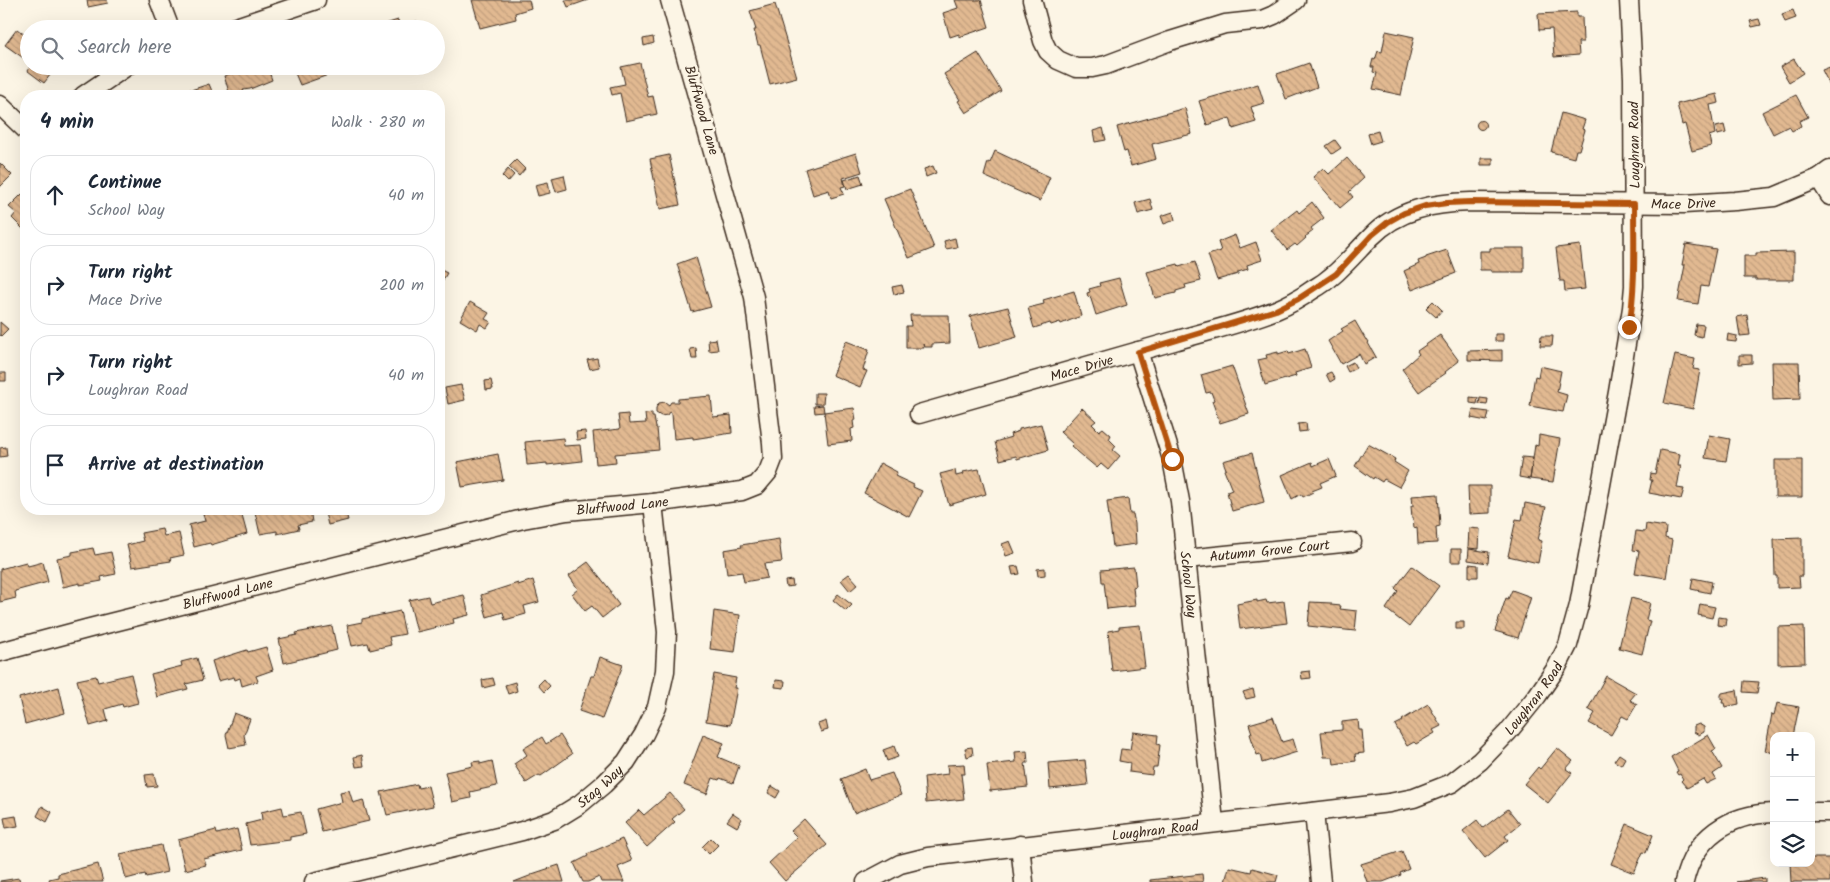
<!DOCTYPE html>
<meta charset="utf-8">
<style>
:root{--surface:#fff;--page:#f2f2f3;--text:#1f2937;--muted:#747a83;--line:#e0e1e3}
body{margin:0;font-family:Kalam,sans-serif;background:var(--page);color:var(--text)}
.controls{position:absolute;right:15px;bottom:15px;display:grid;overflow:hidden;border-radius:10px;box-shadow:0 5px 20px #0002}
.controls button{width:45px;height:45px;display:grid;place-items:center;padding:0;border:0;border-bottom:1px solid var(--line);background:var(--surface);color:var(--text);font:25px sans-serif}
.stop{position:absolute;width:15px;height:15px;margin:-11px;border:4px solid #b45309;border-radius:50%;background:#fff}
.stop.end{background:#b45309;border-color:#fff;box-shadow:0 1px 5px #0008}
.list{margin:0;padding:0;list-style:none}
h2{display:flex;justify-content:space-between;align-items:center;height:65px;margin:0;padding:0 20px;font-size:21px}
h2 small{font-size:16px;font-weight:400;color:var(--muted)}
.list li{display:grid;grid-template-columns:32px 1fr auto;gap:15px;align-items:center;box-sizing:border-box;height:80px;margin:0 10px 10px;padding:0 10px;border:1px solid var(--line);border-radius:20px}
.list b{display:block;font-size:19px;white-space:nowrap}
.list p{margin:0;font-size:16px;white-space:nowrap;color:var(--muted)}
.list em{font-size:16px;font-style:normal;color:var(--muted)}
.icon{flex:none;width:28px;height:28px;fill:none;stroke:currentColor;stroke-width:2;stroke-linecap:round;stroke-linejoin:round}
.map{position:relative;flex:none;width:1830px;height:882px;overflow:hidden}
.search{position:absolute;background:var(--surface);box-shadow:0 5px 20px #0002;left:20px;top:20px;width:425px;height:55px;display:flex;align-items:center;gap:12px;box-sizing:border-box;padding:0 18px;border-radius:28px;color:var(--muted);font-size:19px}
.panel{position:absolute;background:var(--surface);box-shadow:0 5px 20px #0002;left:20px;top:90px;width:425px;height:425px;border-radius:20px}
.map>svg:first-child{display:block}
</style>
<div class="map">
<svg width="1830" height="882" viewBox="0 0 1830 882">
<defs>
<pattern id="building-back-hatch" width="6" height="6" patternUnits="userSpaceOnUse" patternTransform="scale(1.25)"><rect width="6" height="6" fill="#e1b991"/><path d="M-1 5l2 2M0 0l6 6M5-1l2 2" fill="none" stroke="#c29f7d"/></pattern>
</defs>
<rect width="100%" height="100%" fill="#fcf5e5"/>
<filter id="ink" filterUnits="userSpaceOnUse"><feTurbulence type="fractalNoise" baseFrequency=".02" numOctaves="2"/><feDisplacementMap in="SourceGraphic" scale="10" xChannelSelector="R" yChannelSelector="G"/><feConvolveMatrix kernelMatrix="1 2 1 2 8 2 1 2 1" color-interpolation-filters="sRGB"/></filter>
<g filter="url(#ink)">
<path fill="url(#building-back-hatch)" stroke="#3b2a1e" d="M87 0H107L108 3 88 7Z
M472 0H529L531 8 515 13 516 19 480 28Z
M565 0H588L568 7Z
M955 0H981L989 27 959 37V34L950 37 943 13 958 8Z
M775 4 797 77 770 84 760 45H758L754 30H756L750 11Z
M1793 10 1796 18 1785 22 1782 14Z
M1577 12V17H1582L1583 42H1578L1579 55 1554 57 1552 29 1539 30 1538 14Z
M1759 19 1761 25 1752 27 1750 21Z
M398 20 400 26 417 21 419 29H380L379 26Z
M17 29 29 38V62L5 45Z
M1386 31 1414 37 1401 95 1373 89 1377 73 1373 72 1374 67H1371L1373 59 1375 60 1378 51 1382 52Z
M653 37 654 43 644 46 643 39Z
M978 53 1001 91 966 113 958 101 960 100 944 74Z
M1794 59 1803 73 1789 82 1780 67Z
M640 63 648 97 653 96 657 114 626 121 620 93 612 95 610 87 625 84 621 67Z
M1309 63 1317 87 1286 99 1277 74Z
M31 66H57L44 83 28 71Z
M252 66H267L272 80 250 89 243 90 245 96H234L233 93 230 95 224 76Z
M292 66H328L331 74 300 85Z
M1830 67V86L1822 70Z
M209 84 214 96H171L191 89V90Z
M1258 84 1264 103 1251 107 1256 122 1233 129 1230 118 1207 125 1199 101Z
M1717 94 1719 103 1710 105 1715 134 1709 136 1711 146 1692 151 1685 124 1682 125 1677 104Z
M1796 95 1808 117 1799 121 1801 126 1792 131 1789 126 1773 134 1762 112Z
M1185 108 1192 134 1152 144 1156 159 1131 166 1127 151 1124 152 1117 127Z
M1561 113 1585 120 1582 129 1585 130 1579 150H1576L1574 158 1551 152Z
M1476.5 125a4.5 4.5 0 1 1 9 0a4.5 4.5 0 1 1-9 0Z
M1724 125 1726 133 1717 135 1716 127Z
M1103 128 1106 140 1095 142 1093 131Z
M1378 131 1381 141 1371 144 1368 134Z
M1335 140 1341 148 1332 154 1326 146Z
M995 151 1050 177 1040 201 984 176 988 162 990 163Z
M856 153 862 172 843 178 845 186 841 187 844 194 831 198 829 190 813 195 805 169Z
M669 155 680 205 660 209 650 159Z
M1347 158 1364 178 1349 192 1353 197 1340 208 1313 177 1323 168 1329 174Z
M1481 158H1493V165H1481Z
M516 160 525 169 519 176 509 167Z
M0 163 12 175 0 187Z
M933 166 936 173 926 177 924 169Z
M508 169 514 175 508 182 502 176Z
M564 175 567 189 556 192 552 178Z
M860 175 863 184 847 189 844 180Z
M548 182 550 193 538 196 535 185Z
M910 189 934 248 909 258 884 199Z
M22 194 26 198V232L12 218 16 213 9 207Z
M1150 199 1153 210 1138 214 1135 203Z
M1312 202 1324 218 1311 228 1313 231 1305 237 1306 238 1297 246 1295 244 1287 250 1271 230 1297 210 1299 213Z
M1173 212 1175 220 1164 224 1161 216Z
M1235 235 1240 248 1256 242 1262 260 1247 265 1248 269 1238 272V274L1217 280 1208 255 1221 251 1218 242Z
M955 238 957 247 946 249 944 241Z
M1686 244 1716 249 1708 287 1701 286 1698 304 1678 301 1685 265H1682Z
M1580 245 1585 289 1565 291 1564 281H1560L1556 248Z
M1490 248H1524V272H1491V270H1480V251H1490Z
M1447 250 1456 273 1412 290 1404 271 1419 264 1418 261 1426 258V257Z
M1794 252V280H1756V278H1744V256H1756V253Z
M696 257 711 307 692 312 677 264Z
M1195 262 1201 281 1185 285 1186 288 1176 291V293L1155 298 1147 272 1178 264 1179 267Z
M439 269 447 273 439 287Z
M1119 278 1127 305 1096 315 1090 296 1088 297 1087 293 1090 292 1089 289 1100 286 1099 283Z
M902 285 904 292 894 294 892 287Z
M1074 291 1081 316 1061 324 1060 322 1051 325 1050 323 1034 328 1028 308 1044 304 1043 300Z
M1433 301 1442 310 1436 317 1426 308Z
M470 302 489 313 485 319 491 322 487 328 480 324 477 330 460 320Z
M1008 307 1017 337 979 348 970 316Z
M910 315H949L950 343 932 344V347H925L923 344 924 348H906V326H911Z
M1747 315 1750 335 1740 336 1737 317Z
M1355 321 1366 340 1367 339 1369 342 1368 343 1376 357 1364 364 1359 354 1341 364 1328 341 1343 331 1341 329Z
M0 322 8 329 1 336 0 335Z
M1696 324 1704 325 1702 337 1694 335Z
M1495 334H1503V341H1495Z
M1728 334 1737 336 1736 342 1727 341Z
M1440 335 1459 361 1445 372 1446 373 1419 392 1402 369 1419 354 1417 351Z
M1541 336H1553L1552 346H1540Z
M716 339 718 350 709 351 708 340Z
M846 341 869 350 863 370 867 371 860 387 832 375Z
M696 348 697 359H692L690 349Z
M1305 349 1311 368 1295 373 1296 376 1265 385 1258 360 1267 358 1266 355 1278 352V354L1288 351 1289 354Z
M1502 350V361L1468 360V351Z
M1675 355 1695 359 1693 369 1700 370 1693 409 1664 403Z
M1739 355H1752V363L1739 364Z
M597 358 599 367 590 369 587 360Z
M1353 362 1356 368 1348 372 1345 366Z
M1772 362H1799L1800 399 1773 400Z
M1232 366 1249 414 1220 423 1212 401 1214 400 1211 392 1206 393 1201 375Z
M1540 366 1561 371 1557 392 1567 395 1563 412 1530 406 1534 381 1535 376 1538 377Z
M1331 372 1335 379 1330 382 1326 374Z
M0 373H6V381H0Z
M491 380 493 389 486 390 485 381Z
M461 385 465 400 448 404 445 388Z
M815 393H824L823 404H815Z
M711 396 713 417 731 415 732 433 693 439V437L674 439 672 414 669 412 667 415 661 416 656 413V408L659 403 665 402 669 405 671 402H678V399Z
M1470 397 1478 398 1477 404 1470 403Z
M1480 398 1488 399 1487 405 1479 404Z
M823 405 824 412 815 413 814 406Z
M854 408 856 420 853 421 854 428 851 429 852 441 828 444 824 412Z
M1082 408 1096 421 1092 424 1099 431 1103 428 1111 435 1109 439 1116 446 1113 450 1120 456 1108 470 1101 464 1097 468 1071 446 1073 444 1060 432Z
M1473 410 1489 412 1487 421 1471 418Z
M652 413V417H654L656 428H657L659 450 615 454 616 462 596 464 593 432 620 429 618 415 628 414 629 424 646 423 645 414Z
M1306 423 1307 431 1299 432 1298 424Z
M1041 424 1048 450 1017 459 1016 456 1000 460 995 442 1011 437 1010 434 1019 431V429Z
M585 431 586 439 577 440 576 432Z
M1539 435 1560 439 1553 482 1530 479 1535 445 1538 446Z
M1709 435 1730 439 1726 461 1705 458Z
M563 438 564 446 580 445 582 461 547 465V463L527 465 525 442Z
M1368 444 1395 459 1394 462 1408 471 1399 487 1384 479 1382 482 1374 477 1373 479 1355 466Z
M6 447 7 456 0 457V448Z
M1660 450 1680 454 1678 465H1681L1677 488 1684 489 1681 499 1649 493 1652 480H1650L1651 473 1655 474Z
M1252 453 1264 502 1232 511 1227 492 1232 490 1224 470 1226 469 1223 461Z
M498 454 503 480 462 487 457 462Z
M1522 457 1533 458 1530 479 1519 477Z
M1329 459 1336 476 1320 483 1322 487 1312 491 1313 492 1303 497 1301 494 1292 499 1282 475 1312 462 1313 466Z
M1775 460H1802V497H1775Z
M880 463 897 472 895 476 914 485 913 487 922 491 909 517 864 493Z
M979 469 986 494 949 505 940 474 955 470 956 476 964 474 963 472Z
M1468 486H1490V513L1469 514Z
M1438 494 1440 526 1436 527 1437 543 1418 544 1417 527 1414 528 1413 517 1412 518 1411 506H1413L1412 496Z
M1128 498 1130 514H1133L1135 524 1136 544 1113 547 1107 501Z
M1525 503 1546 507 1538 540 1542 541 1538 563 1508 556 1516 519 1522 520Z
M224 509 226 516 241 512 247 534 211 545 210 543 194 547 189 525 205 521 203 514Z
M270 509H310L312 522 298 525 299 529 277 534V531L260 534 255 512Z
M324 509H363L346 513 348 520 328 525Z
M1646 524 1666 527 1665 538 1672 540 1666 578 1635 573 1639 551 1633 550 1636 531 1645 532Z
M1469 528 1480 529 1479 549 1468 548Z
M162 529 164 536 179 533 184 555 170 558 171 561 132 567 127 545 143 541 141 533Z
M1802 538V576H1799L1800 587 1777 588V576H1775L1774 539Z
M779 539 782 562 764 564 767 578 744 582 742 572 727 574 724 550 742 547 741 545Z
M1010 541 1015 553 1006 556 1002 544Z
M93 548 95 555 111 552 116 574 101 577 102 581 80 585V583L63 587 57 558 72 555V552Z
M1451 549H1461V562H1451Z
M1469 549 1489 552 1488 563 1468 560Z
M26 562 28 566 43 562 48 582 15 591 16 598 0 602V569Z
M588 562 611 591 610 593 619 605 602 618 592 606 585 611 572 594 578 589 569 576Z
M1469 564 1478 565V577H1469Z
M1018 566 1020 574 1013 575 1011 567Z
M1412 566 1439 586 1409 627 1386 609 1398 591 1395 588Z
M1134 567 1136 586 1133 587 1135 606 1107 609 1104 582H1102L1101 570Z
M1045 568V575L1038 576 1037 569Z
M849 574 858 584 850 591 841 580Z
M1693 578 1712 582 1710 593 1691 589Z
M533 580 539 602 524 606 526 614 505 620 503 612 487 617 481 595 518 583V585Z
M792 580 793 586 786 587 785 581Z
M1512 590 1531 597 1518 638 1495 631 1506 598 1508 599Z
M838 594 852 605 846 611 833 600Z
M464 595 469 615 453 619 454 623 417 632 409 600 428 596 430 603Z
M1631 598 1650 603 1646 620 1650 621 1642 654 1619 648Z
M1257 600V602L1266 600 1267 603 1284 601 1287 623 1240 629 1237 604Z
M1310 602 1331 603V605L1341 606 1340 609 1357 611 1355 631 1308 626Z
M1700 604 1715 607 1712 618 1698 615Z
M400 611 405 634 389 637 391 645 370 650 368 643 352 646 347 625 362 622V619Z
M714 611 740 615 735 652 710 649Z
M1718 617 1726 618 1725 626 1717 625Z
M1456 622H1464V629H1456Z
M1140 625 1145 667 1112 671 1108 631 1119 629V627Z
M332 626 337 650 284 663 279 639 297 635 296 633Z
M1804 626 1805 663 1778 664V627Z
M266 647 273 670 256 676 258 681 242 686 240 678 235 680 234 677 218 681 212 661 247 650 248 652Z
M600 657 623 665 602 719 579 711 591 676H594Z
M197 658 203 680 186 684 188 689 157 697 151 674 182 666 181 662Z
M1310 671 1311 678 1302 679 1301 672Z
M131 674 138 703 123 707 122 704 105 709 108 721 90 726 77 680 96 676 98 682Z
M714 674 736 678 734 688H737L730 725 706 721Z
M1606 676 1636 693 1630 700 1637 704 1628 719 1622 716 1611 735 1589 723 1595 713 1588 709Z
M493 678 495 685 483 688 482 680Z
M544 679 550 686 544 692 538 685Z
M776 680 785 681 784 688 775 687Z
M1744 681 1759 682 1757 693 1743 692Z
M515 682 517 691 508 694 505 685Z
M59 687 65 713 25 724 19 698Z
M1253 689 1255 697 1246 699 1243 692Z
M1737 690 1739 704 1725 707 1724 703H1722L1723 699H1721V695L1722 693Z
M1777 703 1799 707 1793 736H1774V753L1765 751 1772 714 1774 715Z
M1428 704 1441 726 1433 730 1435 733 1416 744 1414 742 1407 746 1395 725 1403 721 1402 720Z
M234 713 250 719 244 735 246 745 229 748 226 735Z
M1273 717 1282 742 1293 739 1297 752 1262 763 1260 754 1257 755 1250 734 1252 733 1249 724Z
M1358 720 1359 730H1362L1364 753 1355 754 1356 761 1334 764 1333 757H1324L1321 732 1342 730V722Z
M826 721 828 730 821 732 818 724Z
M1699 724 1704 727V732L1699 735 1694 732V726Z
M1133 732 1158 735 1157 744 1160 745 1157 767H1153L1152 775 1129 772 1130 763 1119 761 1121 749 1130 750Z
M560 735 572 754 541 776 539 775 526 783 514 764 527 755 523 749 542 737 546 744Z
M703 735 724 743 718 757 739 766 733 783 720 778 719 780 713 778 707 794 684 785Z
M1708 735 1716 749 1712 751 1722 768 1713 774 1716 779 1706 784 1703 779 1687 788 1681 781 1683 779 1680 774 1678 775 1676 772 1678 771 1671 757Z
M894 746 898 757 887 761 883 750Z
M972 747 973 755 967 757 965 748Z
M1557 748 1573 761 1566 769 1572 773 1548 803 1524 784 1538 767 1540 769Z
M1027 751 1028 763H1025L1028 787 990 791 987 765 1016 762 1015 752Z
M1619 754 1625 758 1621 765 1614 761Z
M362 755 364 766 356 767 354 757Z
M1085 760 1088 785 1050 789 1048 763Z
M480 761V764L492 761 497 786 470 792 471 798 452 802 445 772 473 766 472 762Z
M964 764 965 774H961L964 799 926 803 924 777 948 774 947 765Z
M865 769 869 780 892 773 901 795 854 813 841 779Z
M154 774 157 786 147 787 145 775Z
M417 784 418 788 428 786 433 806 387 815 381 792Z
M772 786 780 791 776 798 768 793Z
M349 790 353 803 363 800 369 821 322 832 316 809 342 802 340 792Z
M670 793 684 809 672 819 675 822 647 847 625 823 639 810 644 815Z
M42 806 52 812 47 822 37 816Z
M282 807 284 815 301 812 306 834 290 837V840L250 845 246 824 262 820 261 812Z
M1508 809 1520 824 1505 836 1508 840 1485 858 1463 831 1477 820 1483 828Z
M733 813 742 819 737 827 727 821Z
M16 816 18 826 6 828 4 818Z
M804 819 827 845 785 881 769 863 797 837 791 831Z
M1627 824 1653 835 1646 853 1643 852 1634 873 1611 864Z
M237 829 242 850 204 859 206 865 185 870 178 840 216 830 217 834Z
M711 838 718 845 709 854 702 847Z
M622 839 632 861 618 867 624 882H601L599 877 588 882H583L574 863 588 856 587 854Z
M161 845 167 872 146 877 145 874 126 879 120 854Z
M1402 851 1409 869 1400 873 1401 875 1383 882H1367L1361 864Z
M1811 858H1830V882H1791L1790 863H1811Z
M98 864 103 882H50L49 879 58 877V874Z
M559 865 564 882H514L532 875V874Z
M1229 867 1251 872 1252 868 1278 875 1276 882H1225Z
M1202 874 1203 882H1150V880Z
M19 878 20 882H0V881Z
M1765 878V882H1736Z"/>
<g fill="none" stroke-linecap="round" stroke-linejoin="round">
<defs>
<g id="minor">
<path d="M159 0 170 29"/>
<path d="M1032 0 1043 41 1048 51 1058 60 1076 68H1092L1106 65 1170 41 1225 24 1262 20 1274 15 1296 0"/>
<path d="M230 29 316 0"/>
<path d="M83 96 127 66"/>
<path d="M0 105 26 130"/>
<path d="M1819 178 1830 196"/>
<path id="s1" d="M1138 351 1172 459 1180 501 1214 822"/>
<path id="s2" d="M919 414C1004 390 1089 366 1174 341 1208 331 1243 323 1276 310 1288 305 1301 298 1312 290 1337 276 1351 257 1371 237 1398 209 1434 203 1471 202L1684 204 1735 201 1774 197 1819 178 1830 170"/>
<path id="s3" d="M1186 559 1352 542"/>
<path id="s4" d="M0 652 90 628 523 519 567 511 653 503 742 491 757 485 768 472 773 459 772 443 754 297 670 0"/>
<path d="M1314 812 1321 882"/>
<path d="M1811 812H1830"/>
<path d="M1020 845 1024 882"/>
<path id="s5" d="M314 882 522 831 554 820 580 804 604 784 626 762 644 734 657 707 665 671 667 632 653 503"/>
<path id="s6" d="M866 882 900 864 928 857 1389 803 1414 798 1452 783 1480 761 1508 732 1537 696 1557 667 1568 645 1579 605 1618 392 1632 308 1634 286 1633 78 1629 0"/>
<path d="M1684 882C1694 837 1729 814 1774 813"/>
</g>
</defs>
<use href="#minor" stroke="#3b2a1e" stroke-width="21"/>
<use href="#minor" stroke="#fcf5e5" stroke-width="18"/>
</g>
</g>
<g fill="none" stroke-linecap="round" stroke-linejoin="round" filter="url(#ink)">
<path stroke="#b45309" stroke-width="6" d="M1172 459 1138 352 1276 310 1298 299 1336 274 1372 235 1388 222 1404 213 1425 206 1447 203 1471 202 1634 204C1634 245 1636 286 1629 327"/>
</g>
<g text-anchor="middle" stroke-width="5" stroke-linejoin="round" paint-order="stroke">
<g font-size="14" fill="#3b2a1e" stroke="#fcf5e5">
<text transform="translate(702 110) rotate(74)" y="5">Bluffwood Lane</text>
<text transform="translate(1634 145) rotate(-91)" y="5">Loughran Road</text>
<text dy="5" stroke="none"><textPath href="#s2" startOffset="814">Mace Drive</textPath></text>
<text dy="5" stroke="none"><textPath href="#s2" startOffset="169">Mace Drive</textPath></text>
<text dy="5" stroke="none"><textPath href="#s4" startOffset="640">Bluffwood Lane</textPath></text>
<text dy="5" stroke="none"><textPath href="#s3" startOffset="84">Autumn Grove Court</textPath></text>
<text dy="5" stroke="none"><textPath href="#s1" startOffset="240">School Way</textPath></text>
<text dy="5" stroke="none"><textPath href="#s4" startOffset="235">Bluffwood Lane</textPath></text>
<text dy="5" stroke="none"><textPath href="#s6" startOffset="716">Loughran Road</textPath></text>
<text dy="5" stroke="none"><textPath href="#s5" startOffset="305">Stag Way</textPath></text>
<text dy="5" stroke="none"><textPath href="#s6" startOffset="296">Loughran Road</textPath></text>
</g>
</g>
</svg>
<div class="controls">
<button>+</button>
<button>−</button>
<button><svg class="icon" aria-label="layers" viewBox="0 0 24 24"><path d="M12 4l9 5-9 5-9-5zM3 14l9 5 9-5"/></svg></button>
</div>
<div class="stop" style="left:1172px;top:459px"></div>
<div class="stop end" style="left:1629px;top:327px"></div>
<div class="search"><svg class="icon" aria-label="search" viewBox="0 0 24 24"><circle cx="10" cy="10" r="6"/><path d="M15 15l6 6"/></svg>Search here</div>
<section class="panel">
<h2>4 min<small>Walk · 280 m</small></h2>
<ul class="list">
<li><svg class="icon" aria-label="ahead" viewBox="0 0 24 24"><path d="M12 20V5M6 11l6-6 6 6"/></svg><div><b>Continue</b><p>School Way</p></div><em>40 m</em></li>
<li><svg class="icon" aria-label="right" viewBox="0 0 24 24"><path d="M7 20v-9h11M14 6l5 5-5 5"/></svg><div><b>Turn right</b><p>Mace Drive</p></div><em>200 m</em></li>
<li><svg class="icon" aria-label="right" viewBox="0 0 24 24"><path d="M7 20v-9h11M14 6l5 5-5 5"/></svg><div><b>Turn right</b><p>Loughran Road</p></div><em>40 m</em></li>
<li><svg class="icon" aria-label="arrive" viewBox="0 0 24 24"><path d="M6 21V4h12l-3 4 3 4H6"/></svg><div><b>Arrive at destination</b></div></li>
</ul>
</section>
</div>
